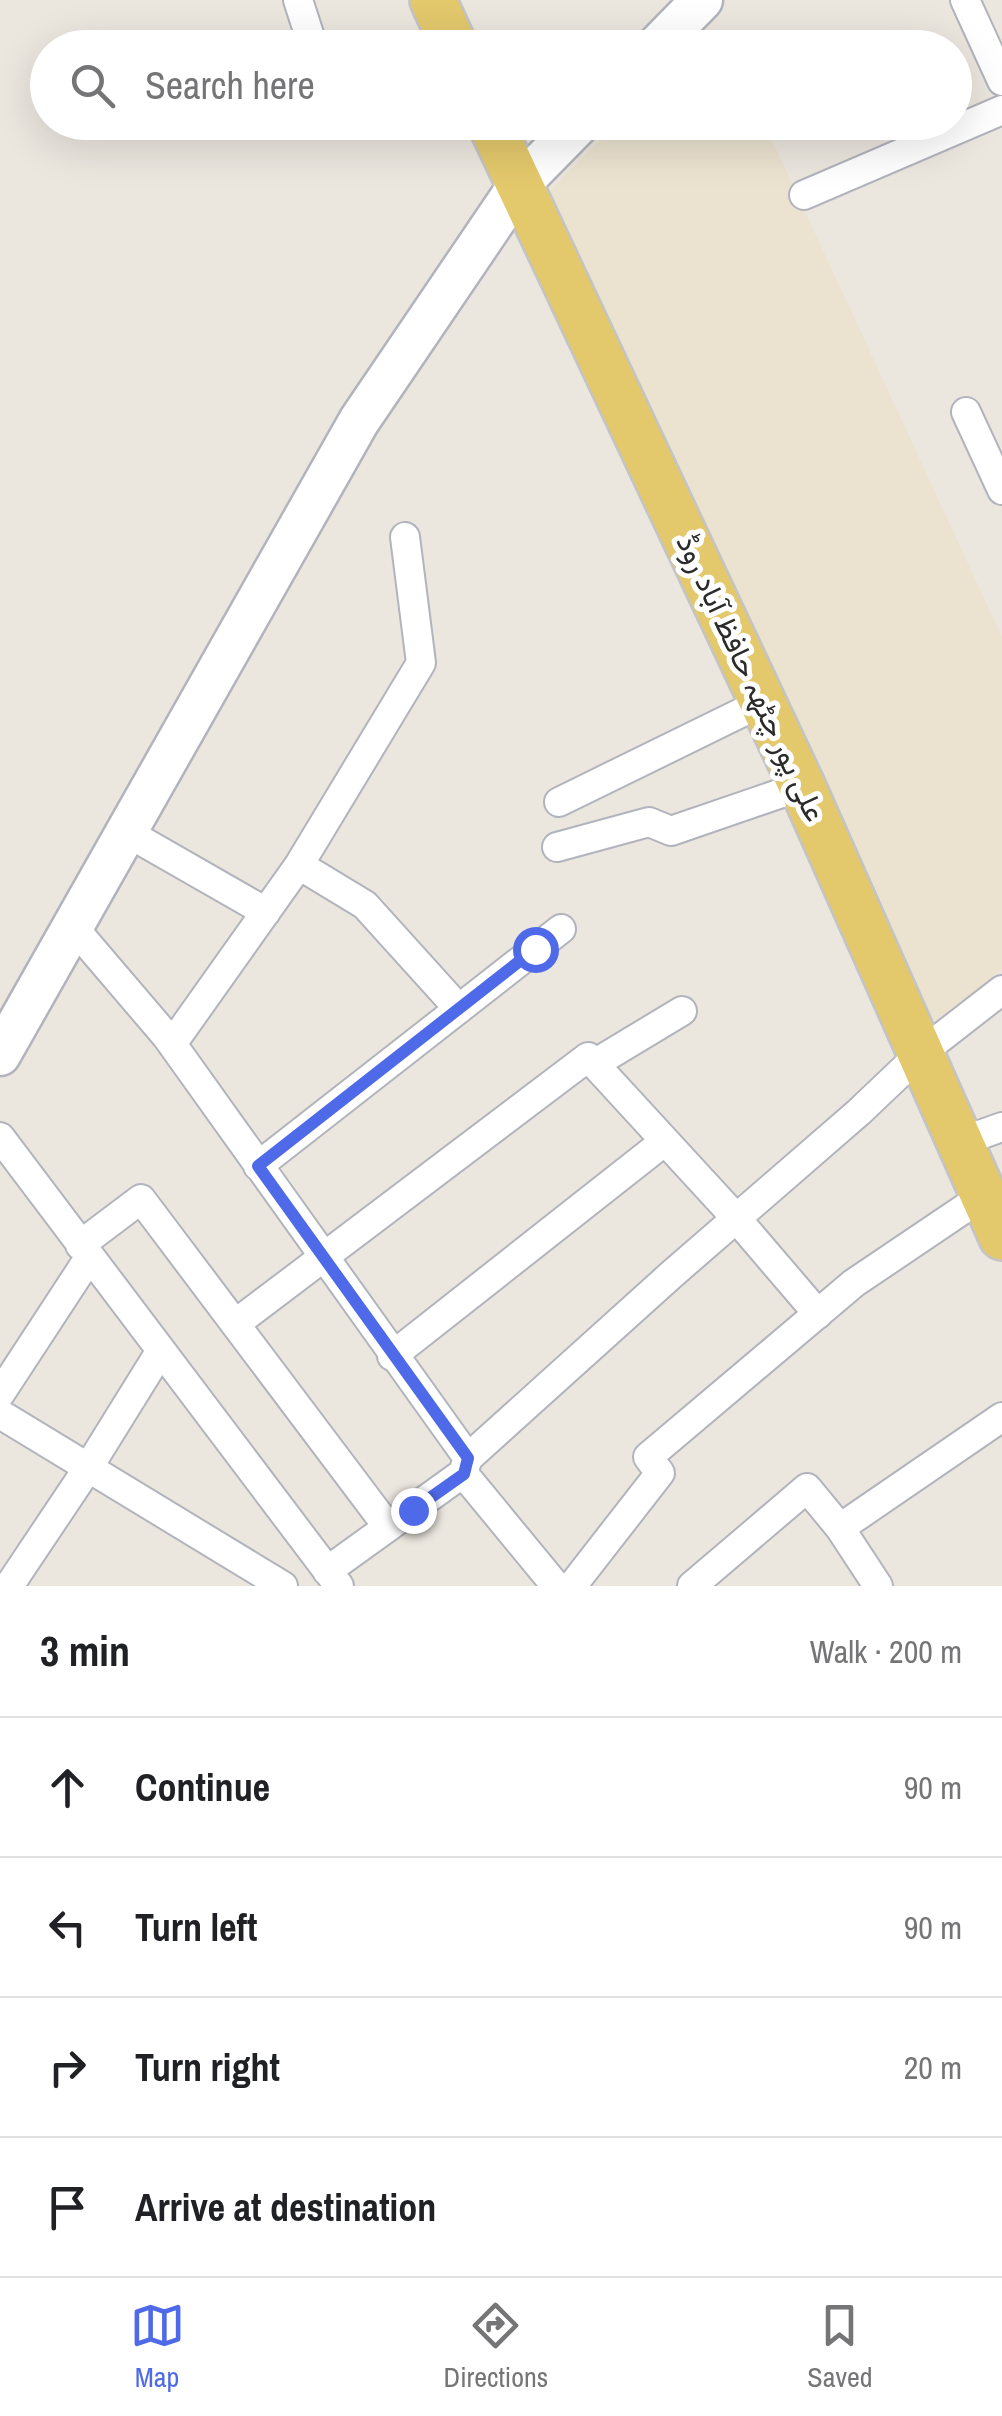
<!DOCTYPE html>
<meta charset="utf-8">
<style>
:root{--surface:#fff;--page:#f2f2f2;--text:#202124;--muted:#757577;--line:#e0e0e0;--accent:#4f6ae8}
body{margin:0;font-family:"Archivo Narrow",Vazirmatn,sans-serif;background:var(--page);color:var(--text)}
.stop{position:absolute;width:30px;height:30px;margin:-22px;border:8px solid #4f6ae8;border-radius:50%;background:#fff}
.stop.end{background:#4f6ae8;border-color:#fff;box-shadow:0 2px 10px #0008}
.list{margin:0;padding:0;list-style:none}
h2{display:flex;justify-content:space-between;align-items:center;height:130px;margin:0;padding:0 40px;font-size:42px}
h2 small{font-size:32px;font-weight:400;color:var(--muted)}
.list li{display:grid;grid-template-columns:65px 1fr auto;gap:30px;align-items:center;box-sizing:border-box;height:140px;padding:0 40px;border-top:2px solid var(--line)}
.list b{display:block;font-size:38px;white-space:nowrap}
.list em{font-size:32px;font-style:normal;color:var(--muted)}
.icon{flex:none;width:55px;height:55px;fill:none;stroke:currentColor;stroke-width:2;stroke-linecap:round;stroke-linejoin:round}
.map{position:relative;flex:none;width:1002px;height:1586px;overflow:hidden}
.search{position:absolute;background:var(--surface);box-shadow:0 10px 40px #0002;left:30px;right:30px;top:30px;height:110px;display:flex;align-items:center;gap:25px;box-sizing:border-box;padding:0 35px;border-radius:55px;color:var(--muted);font-size:38px}
.sheet{height:690px;background:var(--surface)}
nav{display:flex;justify-content:space-around;align-items:center;box-sizing:border-box;height:140px;border-top:2px solid var(--line);background:var(--surface);font-size:28px;color:var(--muted)}
nav a{display:grid;justify-items:center;gap:5px}
nav .on{color:var(--accent)}
.map>svg:first-child{display:block}
</style>
<div class="map">
<svg width="1002" height="1586" viewBox="0 0 1002 1586">
<rect width="100%" height="100%" fill="#ebe6de"/>
<path fill="#ebe2cf" d="M616 123H764L1002 637V969L935 1024 548 193Z"/>
<g fill="none" stroke-linecap="round" stroke-linejoin="round">
<defs>
<path id="street" d="M298 0 309 34
M965 0 1002 81
M804 195 1002 110
M966 412 1002 490
M559 802 763 702
M128 833 266 912
M557 847 649 822 671 831 802 786
M299 865 365 905 459 1009
M74 928 167 1037 468 1458 671 1275 859 1112 921 1053 1002 990
M172 1044 299 865 421 663 405 537
M594 1064 682 1011
M0 1137 339 1586
M960 1142 1002 1127
M258 1166 561 929
M80 1245 141 1199 388 1527
M235 1324 588 1057 736 1218 818 1314
M392 1356 665 1141
M0 1394 89 1258
M0 1414 283 1586
M463 1473 556 1586
M840 1528 1002 1417
M327 1571 463 1473 468 1458
M9 1586 88 1468 160 1352
M572 1586 660 1473 648 1457 854 1283 983 1196
M692 1586 807 1488 840 1528 878 1586"/>
<path id="secondary" d="M655 48 702 0
M0 1055 359 421 519 185 581 122"/>
<path id="primary" d="M433 0 455 48
M490 122 802 786 1002 1237"/>
</defs>
<use href="#street" stroke="#b2b4bd" stroke-width="32"/>
<use href="#secondary" stroke="#b2b4bd" stroke-width="45"/>
<use href="#primary" stroke="#c4c4c4" stroke-width="50"/>
<use href="#street" stroke="#fff" stroke-width="28"/>
<use href="#secondary" stroke="#fff" stroke-width="40"/>
<use href="#primary" stroke="#e3c86c" stroke-width="45"/>
</g>
<g fill="none" stroke-linecap="round" stroke-linejoin="round">
<path stroke="#4f6ae8" stroke-width="12" d="M413 1510 464 1474 468 1458 258 1166 535 949"/>
</g>
<g text-anchor="middle" stroke-width="10" stroke-linejoin="round" paint-order="stroke">
<g font-size="30" fill="#2b2b2b" stroke="#fff">
<text transform="translate(751 678) rotate(65)" y="10">علی پور چٹھہ حافظ آباد روڈ</text>
</g>
</g>
</svg>
<div class="stop" style="left:535px;top:949px"></div>
<div class="stop end" style="left:413px;top:1510px"></div>
<div class="search"><svg class="icon" aria-label="search" viewBox="0 0 24 24"><circle cx="10" cy="10" r="6"/><path d="M15 15l6 6"/></svg>Search here</div>
</div>
<section class="sheet">
<h2>3 min<small>Walk · 200 m</small></h2>
<ul class="list">
<li><svg class="icon" aria-label="ahead" viewBox="0 0 24 24"><path d="M12 20V5M6 11l6-6 6 6"/></svg><div><b>Continue</b></div><em>90 m</em></li>
<li><svg class="icon" aria-label="left" viewBox="0 0 24 24"><path d="M17 20v-9H6M10 6l-5 5 5 5"/></svg><div><b>Turn left</b></div><em>90 m</em></li>
<li><svg class="icon" aria-label="right" viewBox="0 0 24 24"><path d="M7 20v-9h11M14 6l5 5-5 5"/></svg><div><b>Turn right</b></div><em>20 m</em></li>
<li><svg class="icon" aria-label="arrive" viewBox="0 0 24 24"><path d="M6 21V4h12l-3 4 3 4H6"/></svg><div><b>Arrive at destination</b></div></li>
</ul>
</section>
<nav>
<a class="on"><svg class="icon" aria-label="map" viewBox="0 0 24 24"><path d="M3 6l6-2 6 2 6-2v14l-6 2-6-2-6 2zM9 4v14M15 6v14"/></svg>Map</a>
<a><svg class="icon" aria-label="directions" viewBox="0 0 24 24"><path d="M12 3l9 9-9 9-9-9zM9 14v-3h6M13 9l2 2-2 2"/></svg>Directions</a>
<a><svg class="icon" aria-label="saved" viewBox="0 0 24 24"><path d="M7 4h10v16l-5-4-5 4z"/></svg>Saved</a>
</nav>
